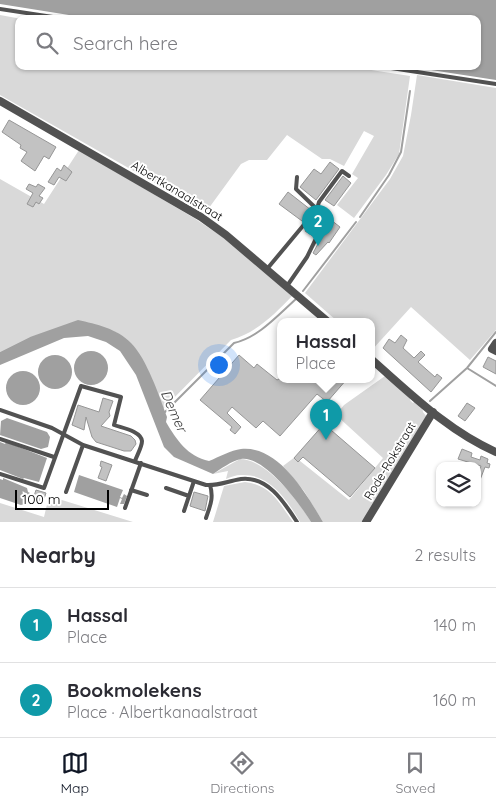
<!DOCTYPE html>
<meta charset="utf-8">
<style>
:root{--surface:#fff;--page:#f7f7f7;--text:#2b2b33;--muted:#7c7c81;--line:#e1e1e2;--accent:#111827}
body{margin:0;font-family:Quicksand,sans-serif;background:var(--page);color:var(--text)}
.controls{position:absolute;right:15px;bottom:15px;display:grid;overflow:hidden;border-radius:10px;box-shadow:0 1px 4px #0004}
.controls button{width:45px;height:45px;display:grid;place-items:center;padding:0;border:0;border-bottom:1px solid var(--line);background:var(--surface);color:var(--text);font:25px sans-serif}
.scale{position:absolute;left:15px;bottom:12px;width:94px;box-sizing:border-box;padding-left:5px;border:2px solid #000;border-top:0;font-size:14px;line-height:18px;white-space:nowrap;color:#000;-webkit-text-stroke:4px #fff;paint-order:stroke}
.you{position:absolute;left:218px;top:364px;width:18px;height:18px;margin:-12px;border:4px solid #fff;border-radius:50%;background:#1a73e8;box-shadow:0 0 0 8px #1a73e833}
.badge{display:grid;place-items:center;width:32px;height:32px;border-radius:50%;background:var(--accent);color:#fff;font-size:16px;font-weight:700}
.pin{position:absolute;translate:-50% -41px;filter:drop-shadow(0 1px 2px #0008)}
.pin::after{content:'';position:absolute;top:26px;width:18px;height:15px;background:inherit;clip-path:polygon(0 0,100% 0,50% 100%)}
.popup{position:absolute;left:277px;top:318px;width:98px;height:65px;box-sizing:border-box;display:grid;place-content:center;border-radius:10px;background:var(--surface);filter:drop-shadow(0 1px 4px #0005);font-size:16px;white-space:nowrap;color:var(--muted)}
.popup b{font-size:19px;color:var(--text)}
.popup::after{content:'';position:absolute;left:50%;top:100%;margin-left:-10px;border:10px solid transparent;border-top-color:var(--surface)}
.list{margin:0;padding:0;list-style:none}
h2{display:flex;justify-content:space-between;align-items:center;height:65px;margin:0;padding:0 20px;font-size:21px}
h2 small{font-size:16px;font-weight:400;color:var(--muted)}
.list li{display:grid;grid-template-columns:32px 1fr auto;gap:15px;align-items:center;box-sizing:border-box;height:75px;padding:0 20px;border-top:1px solid var(--line)}
.list b{display:block;font-size:19px;white-space:nowrap}
.list p{margin:0;font-size:16px;white-space:nowrap;color:var(--muted)}
.list em{font-size:16px;font-style:normal;color:var(--muted)}
.icon{flex:none;width:28px;height:28px;fill:none;stroke:currentColor;stroke-width:2;stroke-linecap:round;stroke-linejoin:round}
.map{position:relative;flex:none;width:496px;height:522px;overflow:hidden}
.search{position:absolute;background:var(--surface);box-shadow:0 1px 4px #0004;left:15px;right:15px;top:15px;height:55px;display:flex;align-items:center;gap:12px;box-sizing:border-box;padding:0 18px;border-radius:10px;color:var(--muted);font-size:19px}
.sheet{height:215px;background:var(--surface)}
nav{display:flex;justify-content:space-around;align-items:center;box-sizing:border-box;height:70px;border-top:1px solid var(--line);background:var(--surface);font-size:14px;color:var(--muted)}
nav a{display:grid;justify-items:center;gap:2px}
nav .on{color:var(--accent)}
.map>svg:first-child{display:block}
</style>
<div class="map">
<svg width="496" height="522" viewBox="0 0 496 522">
<rect width="100%" height="100%" fill="#fff"/>
<path fill="#d9d9d9" d="M0 15 22 19H19V66H345L410 76 399 154 386 175 354 218 337 205 358 178 352 174 374 136 364 131 344 166 330 159H322L287 135 267 160H249L241 164 206 212 0 95Z
M417 75 496 88V330L470 360 411 307 371 351V321H337L305 293 390 179 403 156 411 115Z
M79 150 194 218 236 246 293 295C275 314 256 333 231 340L163 409 147 368 116 332 30 337 0 352V179L44 204Z
M385 376 411 398 410 400 413 403 415 401 422 407 423 412 427 417 363 522H323L304 491 283 466 295 457 349 500 383 458 336 415 344 405Z
M240 459C266 459 299 501 311 522H300C288 501 269 473 241 475 236 475 231 477 226 479L228 471 213 474Z
M245 482C271 485 279 503 293 522H213L224 486Z
M49 496 133 522H0V503L44 517Z"/>
<path fill="#a0a0a0" d="M0 0H496V80L405 66H477V19H94L0 4Z
M78 320C96 324 118 329 131 343 147 359 159 396 167 417L166 422C176 439 188 457 209 461 219 457 231 450 241 449 279 445 307 495 323 522H311C300 504 264 455 241 459 231 461 221 469 213 474L174 457 164 447 136 375 120 351 106 342 88 336 64 338 0 365V352L30 337Z
M74 368a17 17 0 1 1 34 0a17 17 0 1 1-34 0Z
M38 372a17 17 0 1 1 34 0a17 17 0 1 1-34 0Z
M6 388a17 17 0 1 1 34 0a17 17 0 1 1-34 0Z
M7 418 47 432 50 437 48 447 41 449 0 435 1 421Z
M0 442 5 444 6 442 47 458 39 482 24 478 23 479 0 470Z
M79 475 123 490 120 497 122 498 124 494 127 496 124 504H120L122 499 120 498 117 507 74 492Z
M3 478 27 488 28 492 30 493 27 503 21 505 0 498V479L3 480Z"/>
<g fill="none" stroke-linecap="round" stroke-linejoin="round">
<path stroke="#a0a0a0" stroke-width="2" d="M360 217 389 175 401 152 410 91
M303 291 356 222
M467 368 496 386
M430 401 467 368 496 332
M164 413 234 343C259 337 277 316 296 299"/>
</g>
<path fill="#c2c2c2" stroke="#969696" d="M9 120 56 147 49 159 44 156 35 171 21 161 27 152 20 148 21 145 2 132Z
M330 162 339 169 316 200 300 187 314 169 321 174Z
M64 165 72 172 66 181 59 177 54 185 48 182 57 168 61 171Z
M343 176 351 183 334 206 325 200Z
M29 184 36 187 38 184 45 188 39 196 43 198 39 204 36 202 33 207 27 204 33 193 26 189Z
M288 192 311 210 302 221 279 204Z
M315 218 320 222 313 236 305 231Z
M331 220 340 227 329 243 328 242 316 255 313 253Z
M401 335 407 340 403 348 414 358 421 351 425 355 418 362 435 377 437 374 442 378 431 392 383 348 389 339 395 343Z
M239 355 254 368 257 364 277 380 279 379H347L327 402 317 394 280 436 263 421 256 428 232 407 227 413 241 427 235 434 230 430 232 427 200 400Z
M488 357 496 361V374L483 367Z
M103 398 113 401 109 412 110 416 101 426 131 436 135 440 136 444 131 451H124L96 442 92 437 86 417 84 430 72 425 78 405 99 412Z
M467 403 475 408 465 421 458 416Z
M324 424 375 468 350 497 303 457 298 462 294 458Z
M462 449 472 453 471 457 480 460 481 456 488 459 487 463 490 464 489 468 485 467 480 480 477 479V475L481 466 458 459Z
M101 461 112 465 106 481 98 478 102 467 100 466Z
M36 490 46 493 42 505 32 502Z
M194 492 208 496 205 511 190 506Z"/>
<g fill="none" stroke-linecap="round" stroke-linejoin="round">
<path stroke="#525252" stroke-width="4" d="M0 9 66 19
M378 66 496 84
M267 269 317 209 319 202 342 171 349 176
M287 286 307 257 326 218 296 189 297 177
M0 410 52 428 83 445 206 485C218 486 228 481 241 479 268 476 284 502 297 522
M0 439 54 457
M0 474 44 488 81 386 121 397 114 425C122 428 141 431 142 441 142 447 137 455 135 461
M166 488 189 496
M131 490 147 495
M66 492 83 445
M125 508 141 463
M184 511 194 481
M206 518C210 506 214 498 210 485"/>
<path stroke="#525252" stroke-width="8" d="M0 101 201 217 226 235 327 321
M496 343 492 349 496 351
M371 359C410 393 448 431 496 452
M366 522 433 412"/>
</g>
<g text-anchor="middle" stroke-width="4" stroke-linejoin="round" paint-order="stroke">
<g font-size="12" fill="#000" stroke="#fff">
<text transform="translate(177 191) rotate(31)" y="4">Albertkanaalstraat</text>
<text transform="translate(390 461) rotate(-59)" y="4">Rode-Rokstraat</text>
</g>
<g font-size="14" font-style="italic" fill="#414141" stroke="#fff">
<text transform="translate(174 411) rotate(66)" y="5">Demer</text>
</g>
</g>
</svg>
<div class="controls">
<button><svg class="icon" aria-label="layers" viewBox="0 0 24 24"><path d="M12 4l9 5-9 5-9-5zM3 14l9 5 9-5"/></svg></button>
</div>
<div class="scale">100 m</div>
<div class="you"></div>
<div class="pin badge" style="left:326px;top:440px;background:#0f9aa8">1</div>
<div class="popup"><b>Hassal</b>Place</div>
<div class="pin badge" style="left:318px;top:246px;background:#0f9aa8">2</div>
<div class="search"><svg class="icon" aria-label="search" viewBox="0 0 24 24"><circle cx="10" cy="10" r="6"/><path d="M15 15l6 6"/></svg>Search here</div>
</div>
<section class="sheet">
<h2>Nearby<small>2 results</small></h2>
<ul class="list">
<li><span class="badge" style="background:#0f9aa8">1</span><div><b>Hassal</b><p>Place</p></div><em>140 m</em></li>
<li><span class="badge" style="background:#0f9aa8">2</span><div><b>Bookmolekens</b><p>Place · Albertkanaalstraat</p></div><em>160 m</em></li>
</ul>
</section>
<nav>
<a class="on"><svg class="icon" aria-label="map" viewBox="0 0 24 24"><path d="M3 6l6-2 6 2 6-2v14l-6 2-6-2-6 2zM9 4v14M15 6v14"/></svg>Map</a>
<a><svg class="icon" aria-label="directions" viewBox="0 0 24 24"><path d="M12 3l9 9-9 9-9-9zM9 14v-3h6M13 9l2 2-2 2"/></svg>Directions</a>
<a><svg class="icon" aria-label="saved" viewBox="0 0 24 24"><path d="M7 4h10v16l-5-4-5 4z"/></svg>Saved</a>
</nav>
